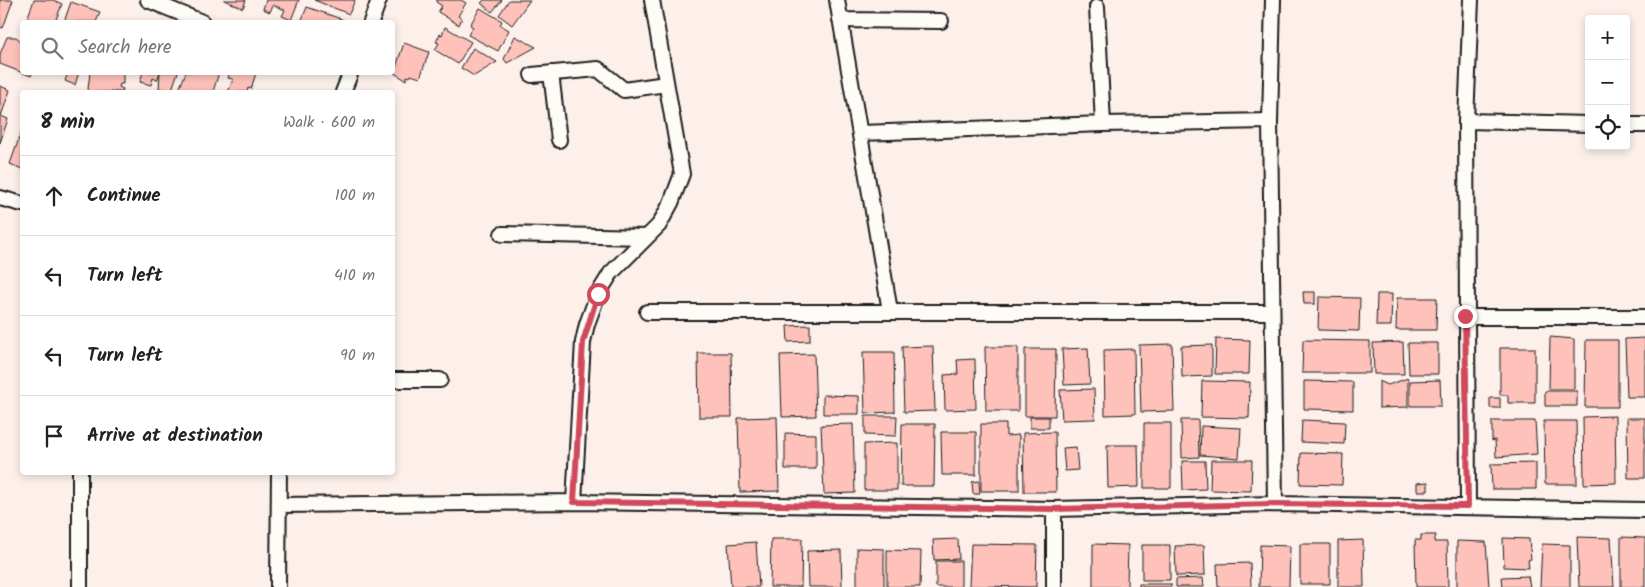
<!DOCTYPE html>
<meta charset="utf-8">
<style>
:root{--surface:#fff;--page:#f6f6f6;--text:#222;--muted:#767676;--line:#e0e0e0}
body{margin:0;font-family:Kalam,sans-serif;background:var(--page);color:var(--text)}
.controls{position:absolute;right:15px;top:15px;display:grid;overflow:hidden;border-radius:5px;box-shadow:0 2px 8px #0003}
.controls button{width:45px;height:45px;display:grid;place-items:center;padding:0;border:0;border-bottom:1px solid var(--line);background:var(--surface);color:var(--text);font:25px sans-serif}
.stop{position:absolute;width:15px;height:15px;margin:-11px;border:4px solid #d1495b;border-radius:50%;background:#fff}
.stop.end{background:#d1495b;border-color:#fff;box-shadow:0 1px 5px #0008}
.list{margin:0;padding:0;list-style:none}
h2{display:flex;justify-content:space-between;align-items:center;height:65px;margin:0;padding:0 20px;font-size:21px}
h2 small{font-size:16px;font-weight:400;color:var(--muted)}
.list li{display:grid;grid-template-columns:32px 1fr auto;gap:15px;align-items:center;box-sizing:border-box;height:80px;padding:0 20px;border-top:1px solid var(--line)}
.list b{display:block;font-size:19px;white-space:nowrap}
.list em{font-size:16px;font-style:normal;color:var(--muted)}
.icon{flex:none;width:28px;height:28px;fill:none;stroke:currentColor;stroke-width:2;stroke-linecap:round;stroke-linejoin:round}
.map{position:relative;flex:none;width:1645px;height:587px;overflow:hidden}
.search{position:absolute;background:var(--surface);box-shadow:0 2px 8px #0003;left:20px;top:20px;width:375px;height:55px;display:flex;align-items:center;gap:12px;box-sizing:border-box;padding:0 18px;border-radius:5px;color:var(--muted);font-size:19px}
.panel{position:absolute;background:var(--surface);box-shadow:0 2px 8px #0003;left:20px;top:90px;width:375px;height:385px;border-radius:5px}
.map>svg:first-child{display:block}
</style>
<div class="map">
<svg width="1645" height="587" viewBox="0 0 1645 587">
<rect width="100%" height="100%" fill="#fdf0eb"/>
<filter id="ink" filterUnits="userSpaceOnUse"><feTurbulence type="fractalNoise" baseFrequency=".02" numOctaves="2"/><feDisplacementMap in="SourceGraphic" scale="10" xChannelSelector="R" yChannelSelector="G"/><feConvolveMatrix kernelMatrix="1 2 1 2 8 2 1 2 1" color-interpolation-filters="sRGB"/></filter>
<g filter="url(#ink)">
<path fill="#fec2bb" stroke="#1c1c1c" d="M0 0H13L3 28 0 27Z
M34 0H53L62 4 55 22H26Z
M224 0H246L243 8Z
M266 0H299L291 20 282 16 285 10 273 5 270 12 263 9Z
M314 0H355L349 14Z
M437 0H461L466 3 458 16 462 18 459 25 438 12 442 6 436 2Z
M484 0H502L492 12 481 3Z
M509 0H530L512 25 499 15Z
M71 2 100 12 96 22H64Z
M307 7 344 20 343 22H301Z
M480 8 502 21 500 25 509 30 498 51 468 35 473 27 470 25Z
M445 27 471 42 458 64 435 50 439 43 436 42 440 34 442 35Z
M515 36 536 47 507 63 504 59Z
M7 37H16L22 42V72H33L31 76 0 64V54Z
M404 43 429 52 420 78 411 75 410 77 407 76 406 80 394 73Z
M473 48 497 62 474 76 461 68Z
M59 72H79L75 85 65 81 67 75Z
M90 72H123V84H120L119 87 123 89 122 92H90L88 89Z
M143 72H160L157 80 153 78 151 85 140 82Z
M160 72H178L171 92 159 88Z
M186 72H219L213 92H178Z
M230 72 256 73 251 89 248 88 247 92H226L229 90 233 79 228 78Z
M0 86 10 90 1 116 8 119 0 143Z
M22 130V169L10 164Z
M1303 292H1315V304H1304Z
M1377 294H1392L1391 326H1376Z
M1319 297 1360 298 1359 331 1318 330Z
M1397 298H1437L1436 330H1396Z
M810 325V341L788 342 787 326Z
M1550 337 1574 339V389H1549Z
M1645 338V397H1627L1625 339Z
M1216 339 1250 340 1249 374H1215Z
M1303 340 1370 341V373H1302Z
M1586 340H1618V407H1585Z
M1403 342 1404 374H1374L1373 343Z
M1408 343H1438V374H1409Z
M1172 344 1174 411 1141 412 1139 345Z
M1212 345V376L1182 377 1181 346Z
M933 346 935 411 904 412 902 347Z
M985 347H1018V411H986Z
M1088 348 1090 384 1064 385 1062 349Z
M1500 348H1535V403H1508V395H1500Z
M1025 349H1056L1055 416H1025Z
M1134 349 1135 414 1105 415 1104 350Z
M863 352H894L895 412 865 413Z
M698 353H731L732 417H699Z
M814 354 816 416 782 417 780 355Z
M975 359 976 409 945 410 944 375 958 374 957 360Z
M1408 378V407L1379 408V381L1388 385Z
M1440 380 1441 406H1410V381Z
M1202 381 1250 382 1249 418 1201 417Z
M1304 381 1353 382V410L1304 409Z
M1094 389 1095 419 1062 420 1060 390Z
M1545 391H1577V406H1545Z
M823 395 859 396V414H823Z
M1490 398H1500V408H1490Z
M865 416H897L896 436 865 435Z
M1615 416 1616 483 1584 484 1583 417Z
M777 417 779 491 740 492 738 418Z
M1030 417H1049V428H1030Z
M1627 418H1645V478H1628Z
M1181 420H1198L1199 457 1182 458Z
M1302 420 1345 422 1344 444 1301 442Z
M1492 421H1535L1537 454 1496 457 1495 440 1492 441Z
M1544 421H1576L1577 484H1545Z
M1144 423H1171V488H1144Z
M853 424 855 493 824 494 821 425Z
M902 424H935L934 486H901Z
M981 424H1006V436L1019 435V491H981Z
M1201 426 1241 428 1239 458 1200 455Z
M941 432H976V475H942Z
M1055 432 1056 492H1024L1023 433Z
M785 433 816 434V469H785Z
M897 443V490H864V444Z
M1107 445H1138L1139 487 1108 488Z
M1076 447 1078 470 1065 471 1063 448Z
M1301 453 1343 454 1342 485 1300 484Z
M1211 460H1252L1251 491 1210 490Z
M1182 461H1205L1206 489 1183 490Z
M1536 463V489H1492L1491 464Z
M979 481 980 494H973L972 482Z
M1428 482V491H1417V483Z
M1421 535H1436L1434 542H1447L1448 587H1416L1415 540H1421Z
M1577 537 1611 538 1614 587H1579Z
M1621 537 1645 538V587H1621Z
M1503 538 1529 539 1531 559 1528 560 1529 568 1504 567Z
M771 539H802L801 587H770Z
M958 539 959 559 934 560 933 540Z
M1363 540 1364 587H1338V541Z
M1457 541 1486 542 1489 587H1457Z
M756 542 759 587H731L728 544Z
M971 544 1037 545 1036 587 969 586Z
M1093 544 1128 545 1127 587H1093Z
M1300 544H1330V584H1300Z
M1542 544 1570 545V587H1540Z
M1142 545H1170V580H1142Z
M1204 545 1205 575 1176 576 1175 546Z
M1260 545 1290 546 1289 587H1259Z
M857 548 884 549V587H857Z
M841 550 842 587H808L807 551Z
M887 550 921 551 920 587H887Z
M936 561H961V587H936Z
M1250 563 1251 587H1218L1217 564Z
M1528 576 1530 587H1503L1502 577Z
M1203 578 1204 587H1176V579Z
M1139 584H1171V587H1139Z"/>
<g fill="none" stroke-linecap="round" stroke-linejoin="round">
<defs>
<path id="minor" d="M148 0 202 22
M837 0 890 311
M1273 0 1270 121 1275 504
M1097 7 1103 124
M840 20 941 21
M371 22 379 0
M551 73 559 140
M532 75 598 69 624 90 666 84
M343 92 351 72
M1466 121 1589 124
M1626 125H1645
M861 133 1103 124 1270 121
M0 198 22 204
M502 234 647 237
M647 312H1272
M1465 317H1645
M392 380H440
M574 502 583 342 587 324 598 294 611 273 659 225 671 203 682 174 652 0
M279 505 574 502 1054 509 1275 504 1645 510
M1468 506 1466 121 1471 0
M1054 509V587
M80 587V472
M278 587 279 472"/>
</defs>
<use href="#minor" stroke="#1c1c1c" stroke-width="18"/>
<use href="#minor" stroke="#fdfcf7" stroke-width="14"/>
</g>
</g>
<g fill="none" stroke-linecap="round" stroke-linejoin="round" filter="url(#ink)">
<path stroke="#d1495b" stroke-width="6" d="M598 294 583 342 574 502 1054 509 1274 504 1468 506 1465 316"/>
</g>
</svg>
<div class="controls">
<button>+</button>
<button>−</button>
<button><svg class="icon" aria-label="locate" viewBox="0 0 24 24"><circle cx="12" cy="12" r="6"/><path d="M12 2v4M12 18v4M2 12h4M18 12h4"/></svg></button>
</div>
<div class="stop" style="left:598px;top:294px"></div>
<div class="stop end" style="left:1465px;top:316px"></div>
<div class="search"><svg class="icon" aria-label="search" viewBox="0 0 24 24"><circle cx="10" cy="10" r="6"/><path d="M15 15l6 6"/></svg>Search here</div>
<section class="panel">
<h2>8 min<small>Walk · 600 m</small></h2>
<ul class="list">
<li><svg class="icon" aria-label="ahead" viewBox="0 0 24 24"><path d="M12 20V5M6 11l6-6 6 6"/></svg><div><b>Continue</b></div><em>100 m</em></li>
<li><svg class="icon" aria-label="left" viewBox="0 0 24 24"><path d="M17 20v-9H6M10 6l-5 5 5 5"/></svg><div><b>Turn left</b></div><em>410 m</em></li>
<li><svg class="icon" aria-label="left" viewBox="0 0 24 24"><path d="M17 20v-9H6M10 6l-5 5 5 5"/></svg><div><b>Turn left</b></div><em>90 m</em></li>
<li><svg class="icon" aria-label="arrive" viewBox="0 0 24 24"><path d="M6 21V4h12l-3 4 3 4H6"/></svg><div><b>Arrive at destination</b></div></li>
</ul>
</section>
</div>
